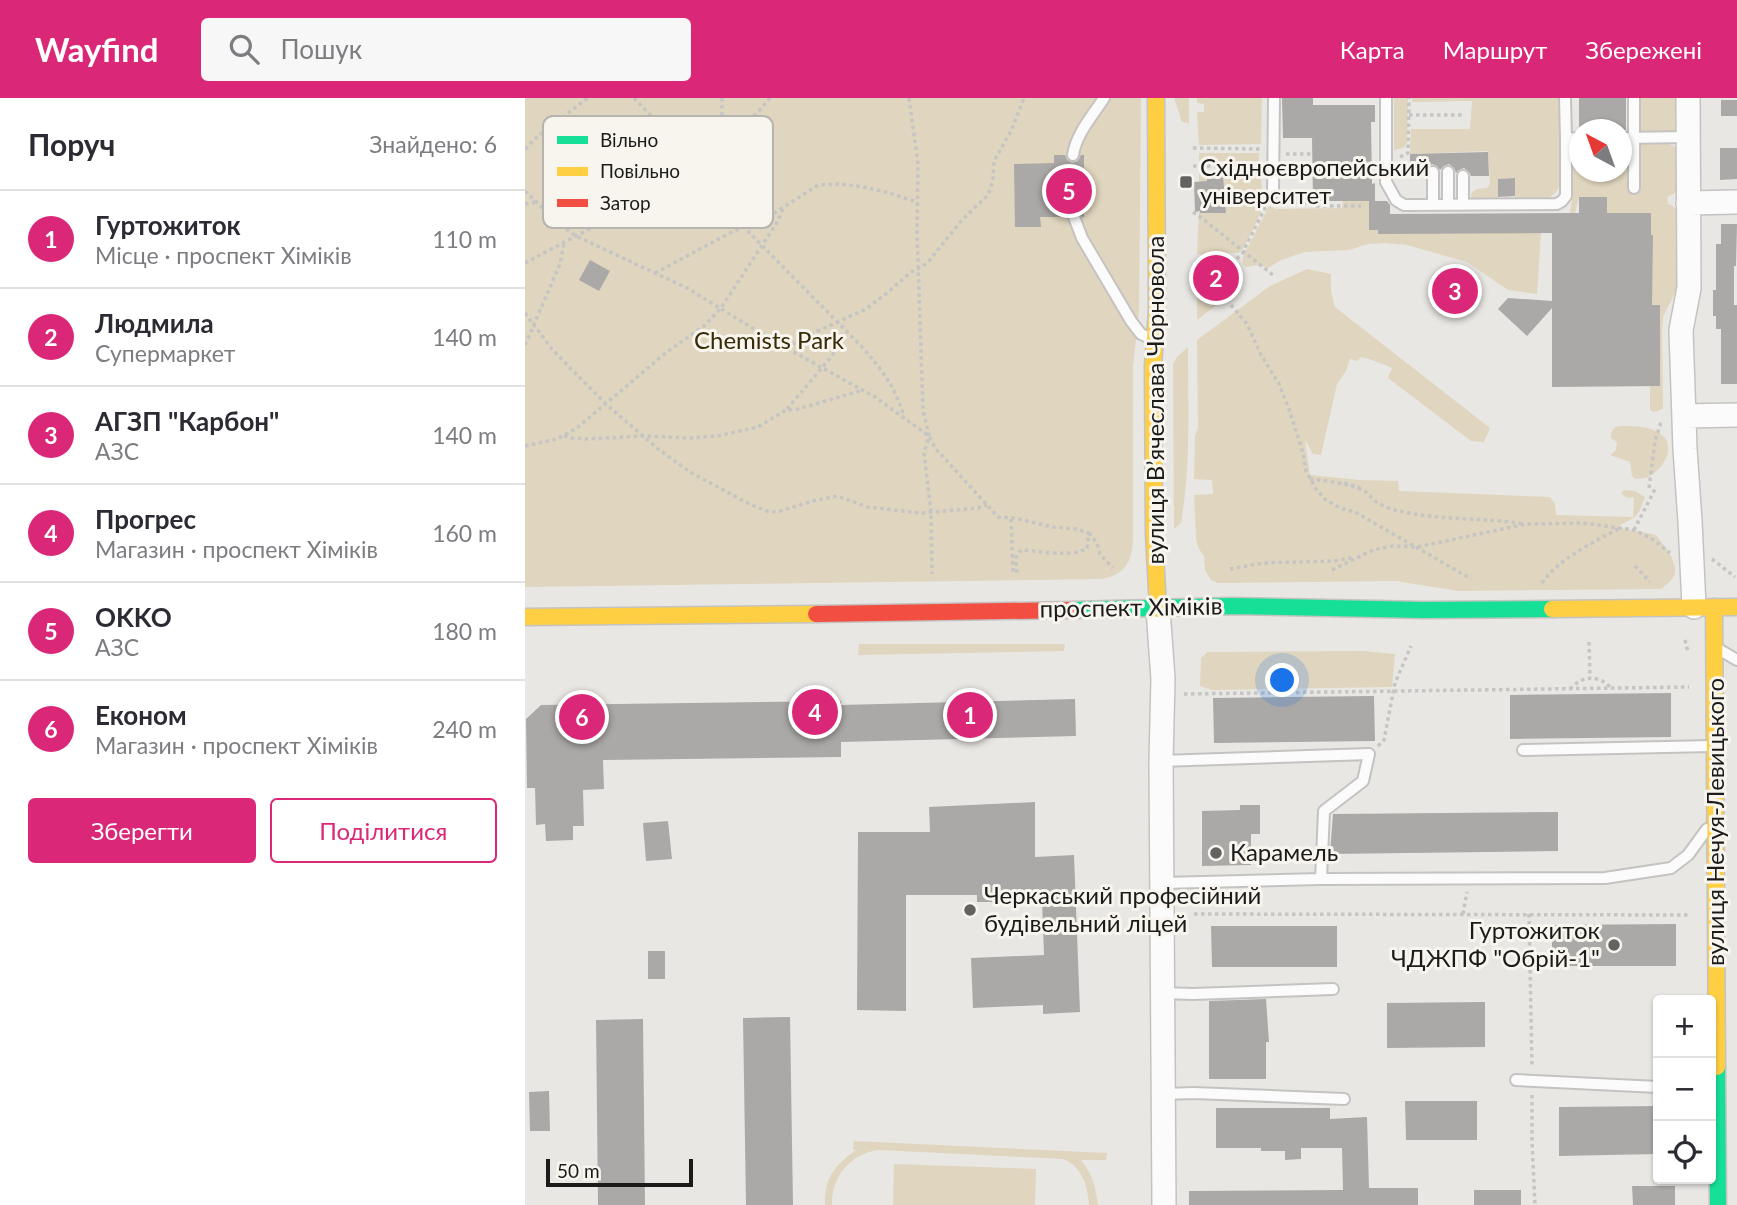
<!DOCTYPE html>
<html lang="uk">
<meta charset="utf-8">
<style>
:root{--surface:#fff;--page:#f7f7f7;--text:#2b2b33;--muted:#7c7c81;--line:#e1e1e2;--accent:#db2777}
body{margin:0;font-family:Lato,sans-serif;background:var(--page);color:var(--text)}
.controls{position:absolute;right:21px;bottom:21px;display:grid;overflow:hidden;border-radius:7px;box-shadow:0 2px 5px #0004}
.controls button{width:63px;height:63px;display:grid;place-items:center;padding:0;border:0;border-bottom:2px solid var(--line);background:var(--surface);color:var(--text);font:35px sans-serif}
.compass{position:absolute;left:1044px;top:21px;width:63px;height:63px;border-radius:50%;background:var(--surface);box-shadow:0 2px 5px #0004;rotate:319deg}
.scale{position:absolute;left:21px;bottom:18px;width:147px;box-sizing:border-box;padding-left:7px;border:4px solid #1c1b19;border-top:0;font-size:19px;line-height:24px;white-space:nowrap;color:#1c1b19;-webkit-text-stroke:5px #f8f5ef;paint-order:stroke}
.you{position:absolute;left:758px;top:583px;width:24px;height:24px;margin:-18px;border:5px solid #fff;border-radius:50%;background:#1a73e8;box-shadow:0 0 0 10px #1a73e833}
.badge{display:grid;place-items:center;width:46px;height:46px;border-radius:50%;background:var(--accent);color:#fff;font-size:23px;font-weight:700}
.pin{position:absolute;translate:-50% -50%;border:4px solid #fff;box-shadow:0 2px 7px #0006}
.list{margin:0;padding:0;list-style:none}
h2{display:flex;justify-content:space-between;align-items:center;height:91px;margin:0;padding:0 28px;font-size:30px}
h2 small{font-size:23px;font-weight:400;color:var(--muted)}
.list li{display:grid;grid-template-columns:46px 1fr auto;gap:21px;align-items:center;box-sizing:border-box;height:98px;padding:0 28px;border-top:2px solid var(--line)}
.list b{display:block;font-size:26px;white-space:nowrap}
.list p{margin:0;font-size:23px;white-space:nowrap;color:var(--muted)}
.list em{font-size:23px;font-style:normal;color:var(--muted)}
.actions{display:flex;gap:14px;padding:21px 28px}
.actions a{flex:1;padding:16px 0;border:2px solid var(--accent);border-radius:7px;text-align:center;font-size:24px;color:var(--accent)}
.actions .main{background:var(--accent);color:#fff}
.icon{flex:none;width:38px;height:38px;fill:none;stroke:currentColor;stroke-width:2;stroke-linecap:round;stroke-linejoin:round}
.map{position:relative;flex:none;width:1212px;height:1107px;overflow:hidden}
header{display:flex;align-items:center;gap:42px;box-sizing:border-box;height:98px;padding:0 35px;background:var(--accent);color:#fff}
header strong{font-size:33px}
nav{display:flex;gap:38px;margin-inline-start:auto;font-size:24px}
.search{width:490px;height:63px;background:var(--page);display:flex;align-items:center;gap:18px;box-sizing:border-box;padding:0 24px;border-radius:7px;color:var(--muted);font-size:26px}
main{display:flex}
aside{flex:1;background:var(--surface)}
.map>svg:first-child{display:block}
</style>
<header>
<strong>Wayfind</strong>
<div class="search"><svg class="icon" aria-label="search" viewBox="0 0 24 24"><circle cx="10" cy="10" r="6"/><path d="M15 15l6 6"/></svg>Пошук</div>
<nav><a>Карта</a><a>Маршрут</a><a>Збережені</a></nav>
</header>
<main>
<aside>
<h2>Поруч<small>Знайдено: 6</small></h2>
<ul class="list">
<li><span class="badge">1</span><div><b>Гуртожиток</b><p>Місце · проспект Хіміків</p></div><em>110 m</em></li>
<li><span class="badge">2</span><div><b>Людмила</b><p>Супермаркет</p></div><em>140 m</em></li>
<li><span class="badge">3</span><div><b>АГЗП &quot;Карбон&quot;</b><p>АЗС</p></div><em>140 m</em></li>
<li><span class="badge">4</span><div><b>Прогрес</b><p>Магазин · проспект Хіміків</p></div><em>160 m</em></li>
<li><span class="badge">5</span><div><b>OKKO</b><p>АЗС</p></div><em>180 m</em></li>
<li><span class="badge">6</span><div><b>Економ</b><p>Магазин · проспект Хіміків</p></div><em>240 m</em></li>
</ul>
<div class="actions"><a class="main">Зберегти</a><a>Поділитися</a></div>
</aside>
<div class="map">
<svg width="1212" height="1107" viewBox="0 0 1212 1107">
<rect width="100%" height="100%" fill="#e9e7e4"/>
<path fill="#e0d5be" d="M0 0H616L614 213 608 268V442C607 464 600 477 576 481L0 489Z
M649 0H664V25L657 24Z
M672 0H737L736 46 674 47 672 14H679V6L672 5Z
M869 0H883L882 45 878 50 869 52Z
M887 0H1034L1036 83C1030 107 1010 101 990 100V80L973 81V100L948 101 946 98 947 94 952 91 962 90 965 86 963 53 885 56 886 31H945L947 3 887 4Z
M1115 0H1153V32L1145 34 1116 36Z
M1115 43H1140L1151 50 1152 92 1150 95 1142 99 1143 106C1150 108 1151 111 1153 119V189L1138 219 1137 232 1138 311 1129 314 1125 312V288H1135V207H1127V137H1126V115H1082L1081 99H1054L1050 115H1045L1048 95 1046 87 1047 53 1054 49V74H1096L1097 46 1103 52V93H1116Z
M674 55H734V63H674Z
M674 73H736L737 99 740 105 720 148 714 155 683 154V157L672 156 674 114H701L698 78H682V83L674 84Z
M818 103H844V132H853V135H1016L1012 196 983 192 942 164 882 147 860 145 843 146 824 152 780 154 756 162 743 170 733 167 721 169 718 166V159L721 153 744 108 751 111 817 110Z
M782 171 806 176V193L810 209 965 330 959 344 946 343 863 280 867 270C856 265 846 261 835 259L833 263 825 261 821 273 812 286 796 357 788 356 780 342 785 377 835 382 873 383 874 393 1025 399 1030 406 1031 417 1108 419 1109 400 1100 399V398L1096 396 1099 392 1110 393 1120 399C1117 406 1115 416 1108 420 1103 424 1097 425 1092 429L1131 437C1139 448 1154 464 1149 478 1147 483 1140 487 1137 491L933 493 871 483 693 485 686 482 680 472 679 458 674 451 671 441 669 397 688 396 687 382 669 381 670 338 673 330 672 242 745 188Z
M683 193 693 198 694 205 672 222V199Z
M663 249C663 308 666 367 656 425L649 431 648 266 652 259Z
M1096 328C1110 328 1129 328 1139 339 1151 352 1135 375 1121 380 1121 380 1111 381 1110 381L1107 378 1105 364 1085 357 1091 352 1092 344 1086 340V335L1090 329Z
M334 546H540L539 553 333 557Z
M838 553 870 556 867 589 687 592 675 588 676 560 683 554Z
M329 1043 582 1055 581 1062H556C567 1075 571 1090 573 1107H564C563 1089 557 1068 538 1061L354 1052C326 1055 306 1079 307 1107H300C299 1080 310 1067 331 1052L328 1051Z
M369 1066 511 1071 510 1107H368Z"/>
<path fill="#aba9a7" d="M757 0H788V7H850V24H846L847 86 850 85V103H788L787 40H758Z
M1054 0H1101V32H1054Z
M1196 2H1212V18H1196Z
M1195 50H1212V81L1195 82Z
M963 54 964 78H946L944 74 939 70 934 72 931 75 929 70 924 66 919 68 915 72 912 68 907 66 902 70 900 75H885V56Z
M529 57H540L542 62 547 65 553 63 556 57H559V119H557L553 113 547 111 543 115 541 119H515L516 129H490L489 66 529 65Z
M698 77 701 115H675V113L670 114 669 84 682 83V78Z
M990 80V98L973 99V81Z
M1054 99H1082V115H1126V137H1128L1127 207H1135V288L1027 289V210L1002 238 973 211 983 200 1027 203V135L853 136V132H844V103H862L865 107V116L1054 115Z
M1196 126H1212L1211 168H1209V207H1212V286H1196V231H1191V218H1188V192H1191V146H1196Z
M65 162 85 173 74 193 54 182Z
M677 167H701L700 192H685L678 185Z
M1146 595V639L985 641V597Z
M849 598 850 643 689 645 688 600Z
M550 601 551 638 316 644V659L78 662 79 691 58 692 59 728H48V742L21 743 20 726 11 727 10 690H2L1 621 16 607 316 603V607Z
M510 704V759L549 757 555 914 518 916V907L448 910 446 860 519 857 517 803 473 802 474 804H452V797H381V913L332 912 333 734H405L404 709Z
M715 707H735V736H726V767L677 768V713L715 712Z
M1033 714V753L805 756 808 716Z
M143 723 147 761 121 763 118 725Z
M1151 826V868H1027V827Z
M686 828H812V869H687Z
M123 853H140V881H123Z
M741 901 744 944H741V981H684V903Z
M960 904V949L862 950V905Z
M265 919 268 1107H221L218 920Z
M118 921 120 1107H73L71 922Z
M24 993 25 1033H5L4 994Z
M880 1003H952V1042H881Z
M1133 1008V1056L1034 1058V1009Z
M691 1010H805V1021L842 1019 844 1090H893V1107H664V1093L818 1092 817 1050H776V1061L760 1062V1053H736V1050H691Z
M1107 1088H1150V1107H1108Z
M949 1092H996V1107H949Z"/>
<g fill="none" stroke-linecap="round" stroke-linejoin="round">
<defs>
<path id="lane" d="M861 0V84L871 102 879 107 1032 106 1037 103 1041 98V41
M1040 0 1041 41 1054 40
M1109 0V90
M1096 40 1163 39
M548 57C551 36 568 17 579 0
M908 74V107
M923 74V107
M748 95 749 0
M938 107V78
M549 119 557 140 606 223 616 236 627 241
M1195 552 1212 562
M998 652 1187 648
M636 663 844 656 838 683 799 713 796 781
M637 785 796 781 1080 780 1146 770 1163 757 1182 731
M637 895 668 896 808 891
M991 982 1133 989
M638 996 669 995 819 1001"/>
<path id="street" d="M1163 0 1164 190 1156 232 1160 351 1165 423 1169 509
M1163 105 1212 104
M1159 318 1212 317
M633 511 638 581 636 663 639 1107"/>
<path id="fast" d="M548 512 706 508 898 512 1027 511
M1192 969 1193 1107"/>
<path id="slow" d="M631 0 632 212 628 268 629 436 633 511
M1189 509 1192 969
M1027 511 1212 509
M0 519 291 516"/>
<path id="jam" d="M291 516 548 512"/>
</defs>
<use href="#lane" stroke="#c5c3c1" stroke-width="14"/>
<use href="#street" stroke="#c5c3c1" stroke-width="26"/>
<use href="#fast" stroke="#c5c3c1" stroke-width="19"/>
<use href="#slow" stroke="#c5c3c1" stroke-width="19"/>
<use href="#jam" stroke="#c5c3c1" stroke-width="19"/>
<path stroke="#c5c5c3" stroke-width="3.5" stroke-dasharray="3.5 3.5" stroke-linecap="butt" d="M109 0 146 39 201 111 338 250C358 273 370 289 379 318
M197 0V46
M384 0 393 66 392 136 398 312 404 338 399 355 406 414 407 476
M884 17H938
M668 50 736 51
M0 51 14 37 63 0
M761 56H787
M875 59 883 55 884 0
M668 68H736
M0 93 33 125 51 138 162 190 247 242 350 299 404 338 410 350 473 419 489 420 528 429 551 431 564 435 562 450C549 460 513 453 497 452L494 454 491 460 492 475
M757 105H784L788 108H836
M0 106 11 104
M668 114 674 118 748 177
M0 165C85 119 182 76 245 0
M130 175 207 134 248 116 293 87 316 86 338 89 361 94 392 104
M668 181H674L675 171 685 166H706L717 156 742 106
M682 181H674V192L705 194 706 166
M706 207 722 226 736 257 754 286 764 311 778 355 781 373 791 391 801 402 815 410 830 414 946 481
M0 215 26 250 49 274 81 306 133 351 165 374 226 407 242 413 252 414 288 403 312 398 343 409 387 414 397 415 453 410 462 407
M0 247 35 166 39 145
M262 251 273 242 341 211 362 195 386 174 397 169 404 163 436 123 462 98 465 92 468 81 469 63 486 33 499 0
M262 311 307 258 320 233
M39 338 47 340 63 341 118 338 164 340 192 338 233 329 261 312 273 311 338 292
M0 348 32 341 52 330 143 253 179 228 196 210 253 123 258 110
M785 381C802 383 822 385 838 392 843 395 846 399 850 403 857 408 867 412 875 413 916 423 958 419 999 426
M819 385 835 390
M1124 390 1130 343 1136 324
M486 421 488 475
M1109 432 1130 391
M564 435 572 445 575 456 588 470
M1187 461 1210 479
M1110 468 1125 484
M705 471 738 465 809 463 830 459
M807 472 848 452 868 448 892 449 1001 426 1057 425 1109 432 1126 440 1145 455
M1017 485C1032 462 1070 443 1093 431
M1160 542 1163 554
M1064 544 1065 580
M1045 591C1057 578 1072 576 1085 589
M659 596 1164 589
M853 648 859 642 870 585 886 548
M669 816 1165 817
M938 816 942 794
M1004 816 1007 968
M1007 997V1043L1010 1107"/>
<use href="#lane" stroke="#fcfbfb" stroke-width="10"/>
<use href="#street" stroke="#fcfbfb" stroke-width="23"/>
<use href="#fast" stroke="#16e098" stroke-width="16"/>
<use href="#slow" stroke="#ffcf43" stroke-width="16"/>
<use href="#jam" stroke="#f24e42" stroke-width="16"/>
</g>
<g fill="#646260" stroke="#f8f5ef" stroke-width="2.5">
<rect x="654" y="77" width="14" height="14" rx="3.5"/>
<circle cx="691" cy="755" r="7"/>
<circle cx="445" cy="812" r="7"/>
<circle cx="1089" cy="847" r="7"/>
</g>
<g text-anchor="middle" stroke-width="6" stroke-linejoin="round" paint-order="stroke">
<g font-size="24" fill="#1c1b19" stroke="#f8f5ef" text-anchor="start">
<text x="675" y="78">Східноєвропейський<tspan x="675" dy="28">університет</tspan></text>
<text x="705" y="763">Карамель</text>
<text x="459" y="806">Черкаський професійний<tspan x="459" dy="28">будівельний ліцей</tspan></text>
<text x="1075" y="841" text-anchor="end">Гуртожиток<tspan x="1075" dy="28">ЧДЖПФ "Обрій-1"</tspan></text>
</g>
<g font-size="24" fill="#382a05" stroke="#f8f5ef">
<text x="244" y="251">Chemists Park</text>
</g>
<g font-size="24" fill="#1c1b19" stroke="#f8f5ef">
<text transform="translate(631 302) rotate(-90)" y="8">вулиця Вʼячеслава Чорновола</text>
<text transform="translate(606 510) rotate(-1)" y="8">проспект Хіміків</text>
<text transform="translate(1191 724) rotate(-90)" y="8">вулиця Нечуя-Левицького</text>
</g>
</g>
<rect x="18" y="18" width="230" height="112" rx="10" fill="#f8f5ef" stroke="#b6b4af" stroke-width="2"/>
<rect x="32" y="38" width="31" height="8" fill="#16e098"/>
<rect x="32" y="69" width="31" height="9" fill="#ffcf43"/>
<rect x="32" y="101" width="31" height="8" fill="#f24e42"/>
<g font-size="19" fill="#1c1b19">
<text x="75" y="49">Вільно</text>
<text x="75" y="80">Повільно</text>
<text x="75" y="112">Затор</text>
</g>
</svg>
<div class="controls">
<button>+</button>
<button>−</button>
<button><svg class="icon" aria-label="locate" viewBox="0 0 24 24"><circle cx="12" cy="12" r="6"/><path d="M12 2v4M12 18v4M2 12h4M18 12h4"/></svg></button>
</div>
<svg class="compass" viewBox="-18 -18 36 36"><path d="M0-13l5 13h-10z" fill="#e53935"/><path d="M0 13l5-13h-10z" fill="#7c7c81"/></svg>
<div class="scale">50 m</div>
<div class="you"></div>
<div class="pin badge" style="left:445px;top:617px">1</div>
<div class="pin badge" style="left:691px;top:180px">2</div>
<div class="pin badge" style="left:930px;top:193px">3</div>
<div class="pin badge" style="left:290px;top:614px">4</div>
<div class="pin badge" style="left:544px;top:93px">5</div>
<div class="pin badge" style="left:57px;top:619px">6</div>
</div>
</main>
